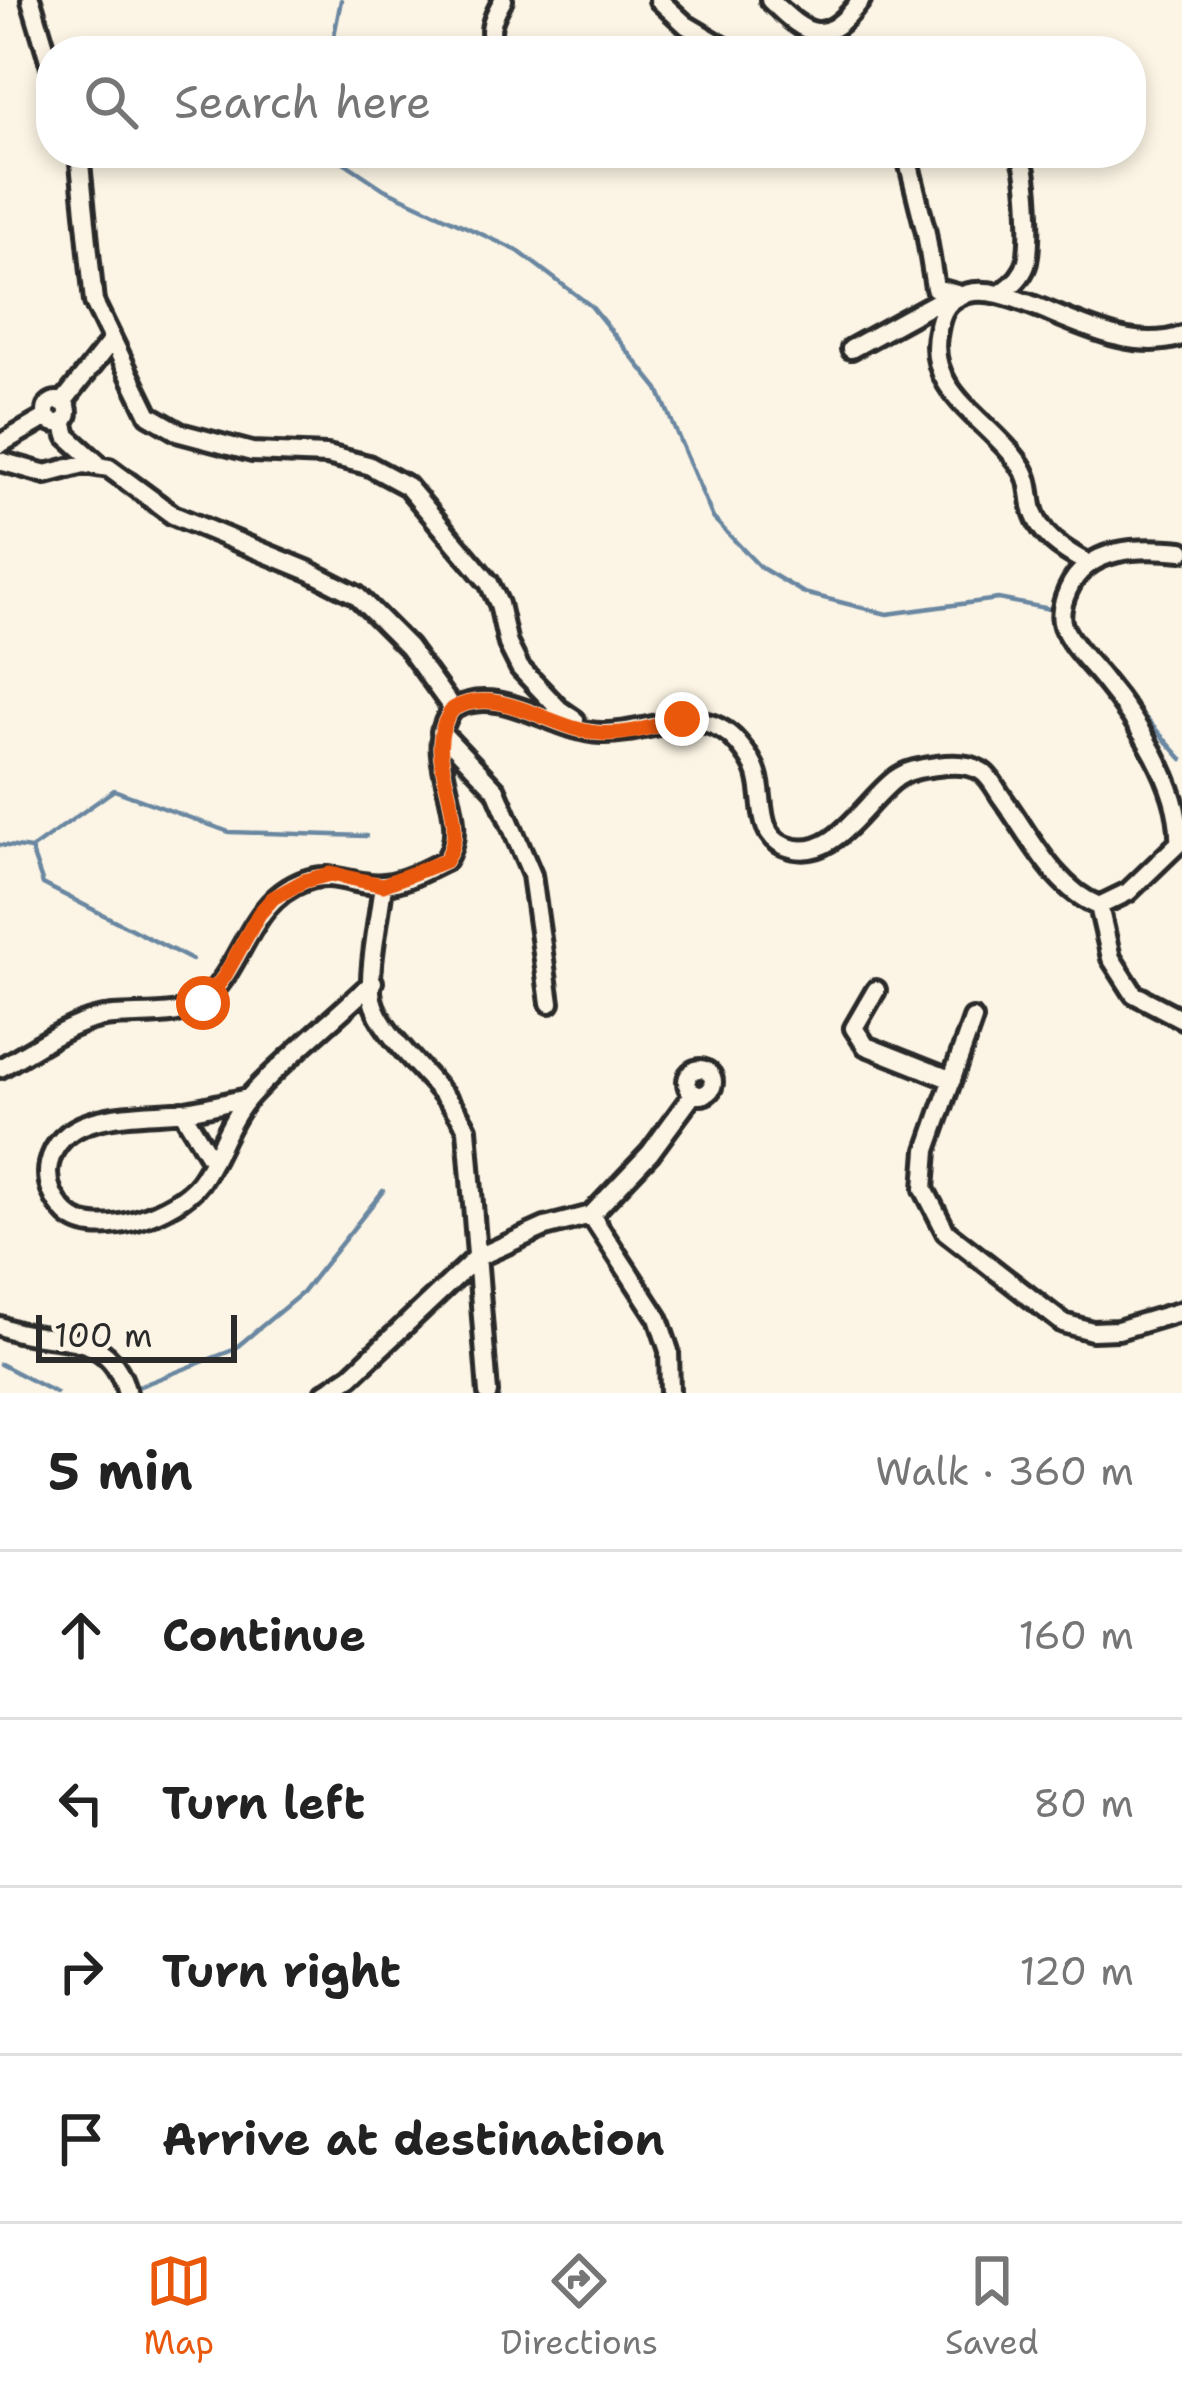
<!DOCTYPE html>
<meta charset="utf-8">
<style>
:root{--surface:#fff;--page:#f2f2f2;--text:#222;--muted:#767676;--line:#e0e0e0;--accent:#ea580c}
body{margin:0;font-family:"Shantell Sans",sans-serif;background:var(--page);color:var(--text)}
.scale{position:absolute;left:36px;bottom:30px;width:201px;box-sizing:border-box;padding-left:12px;border:6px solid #2b2b2b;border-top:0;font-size:33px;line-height:42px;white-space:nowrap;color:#2b2b2b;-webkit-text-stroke:9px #fcf5e5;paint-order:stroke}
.stop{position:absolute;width:36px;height:36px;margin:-27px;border:9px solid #ea580c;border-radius:50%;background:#fff}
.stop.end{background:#ea580c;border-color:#fff;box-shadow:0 3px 12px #0008}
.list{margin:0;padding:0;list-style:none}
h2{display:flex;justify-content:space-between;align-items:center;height:156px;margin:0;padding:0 48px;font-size:51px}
h2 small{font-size:39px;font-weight:400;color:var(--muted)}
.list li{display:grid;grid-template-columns:78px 1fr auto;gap:36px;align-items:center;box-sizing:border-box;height:168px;padding:0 48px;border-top:3px solid var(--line)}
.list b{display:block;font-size:45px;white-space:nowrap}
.list em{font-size:39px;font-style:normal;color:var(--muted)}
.icon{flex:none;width:66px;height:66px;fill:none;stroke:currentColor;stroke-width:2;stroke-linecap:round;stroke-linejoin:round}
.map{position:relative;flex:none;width:1182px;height:1393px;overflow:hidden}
.search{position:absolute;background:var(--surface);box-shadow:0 6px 18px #0003;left:36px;right:36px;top:36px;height:132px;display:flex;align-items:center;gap:30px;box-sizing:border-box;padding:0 42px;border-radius:48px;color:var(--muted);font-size:45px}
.sheet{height:828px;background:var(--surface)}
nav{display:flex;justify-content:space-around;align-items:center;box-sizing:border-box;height:168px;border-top:3px solid var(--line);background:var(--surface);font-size:33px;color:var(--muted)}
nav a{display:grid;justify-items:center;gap:6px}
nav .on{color:var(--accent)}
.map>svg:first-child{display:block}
</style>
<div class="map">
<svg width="1182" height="1393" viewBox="0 0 1182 1393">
<rect width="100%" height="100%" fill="#fcf5e5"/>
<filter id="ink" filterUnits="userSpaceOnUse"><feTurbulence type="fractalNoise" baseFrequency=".00833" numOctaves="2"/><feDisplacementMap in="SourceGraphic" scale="24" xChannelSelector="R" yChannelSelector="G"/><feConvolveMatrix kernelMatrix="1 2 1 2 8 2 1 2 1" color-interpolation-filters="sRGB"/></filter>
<g filter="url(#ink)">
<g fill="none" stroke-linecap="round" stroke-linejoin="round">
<path stroke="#6b87a1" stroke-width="4.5" d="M331 51 341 0
M338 153 339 159 384 189 518 251 591 306 658 389 713 518 760 567 804 593 887 614 998 599 1050 609 1056 615
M1126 696 1182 759
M0 845 31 849 114 790 229 832 366 836
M31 849 43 884 192 960
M0 1364 56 1393
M130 1390 233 1350 302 1293 383 1191"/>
<defs>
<path id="minor" d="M31 0 51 67
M659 0 686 25 730 51
M770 0C808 37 825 48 861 0
M499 51C484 35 493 17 503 0
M812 51 816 45 823 51
M79 153 94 302 149 415 180 433 252 452 327 455 368 465 407 486 489 583 499 604 508 644 520 668 559 709 575 720
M906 153 926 233 935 288 960 295
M1003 292C1013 285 1024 274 1027 262 1031 240 1030 170 1019 153
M851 349 937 302
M46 412a11 11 0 1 1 22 0a11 11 0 1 1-22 0Z
M63 402 112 340
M63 421 67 436 97 463
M0 444 47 417
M0 461 46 474 84 464 109 468 173 515 309 571 356 595 408 647 453 709
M1087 563C1063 550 1038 535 1032 506 1029 488 1030 478 1019 463 988 419 924 391 938 330 940 318 944 305 955 299 1005 265 1102 364 1182 336
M441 732 496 790 532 875 550 1003
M383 885C380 912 367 975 372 999 381 1039 447 1087 467 1129L488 1393
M1099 906 1111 958 1134 994 1182 1019
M876 990 854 1028 866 1046 952 1080
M973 1019 927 1150 924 1189 946 1232 1063 1323 1092 1331 1118 1330 1182 1311
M0 1068C31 1051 64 1026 99 1018 130 1011 182 1022 206 999 245 962 249 902 304 881 334 869 356 888 385 884 405 882 427 870 445 861 476 816 416 755 453 709 500 682 552 731 601 733 649 735 700 699 738 743 745 751 754 764 757 774 765 799 756 834 785 846 832 865 862 805 894 780 906 770 922 768 937 766 951 764 968 763 981 771 990 776 997 791 1003 799 1030 836 1055 889 1099 906L1128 892 1179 843C1182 787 1136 719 1102 678 1089 662 1071 645 1063 626 1059 615 1063 601 1068 590 1088 546 1139 547 1182 551
M687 1082a13 13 0 1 1 26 0a13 13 0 1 1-26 0Z
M248 1098C227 1102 206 1108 185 1111 144 1116 61 1108 49 1164 45 1183 54 1201 67 1214 97 1243 178 1212 200 1182 219 1156 228 1120 251 1095 289 1055 333 1020 373 982
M182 1111 211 1159
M591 1215 658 1318 669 1351 670 1393
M0 1326C51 1348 109 1323 127 1393
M325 1393 351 1376 476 1258 545 1227 591 1215 650 1153 694 1093"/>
</defs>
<use href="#minor" stroke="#2b2b2b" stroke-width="26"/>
<use href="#minor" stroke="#fcf5e5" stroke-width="16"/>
</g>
</g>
<g fill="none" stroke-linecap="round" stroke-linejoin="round" filter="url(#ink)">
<path stroke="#ea580c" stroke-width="15" d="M203 1003 224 977 259 914 273 898 304 881 330 874 383 885 445 861C476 816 416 755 453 709 498 683 551 729 598 733 626 736 655 726 682 719"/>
</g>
</svg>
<div class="scale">100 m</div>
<div class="stop" style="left:203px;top:1003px"></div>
<div class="stop end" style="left:682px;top:719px"></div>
<div class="search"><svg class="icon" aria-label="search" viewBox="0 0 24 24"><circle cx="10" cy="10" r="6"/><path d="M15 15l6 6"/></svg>Search here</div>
</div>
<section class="sheet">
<h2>5 min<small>Walk · 360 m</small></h2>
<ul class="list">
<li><svg class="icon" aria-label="ahead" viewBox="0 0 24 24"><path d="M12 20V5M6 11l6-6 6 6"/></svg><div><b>Continue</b></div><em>160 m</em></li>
<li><svg class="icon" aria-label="left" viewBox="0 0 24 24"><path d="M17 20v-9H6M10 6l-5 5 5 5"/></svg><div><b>Turn left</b></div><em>80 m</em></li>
<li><svg class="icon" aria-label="right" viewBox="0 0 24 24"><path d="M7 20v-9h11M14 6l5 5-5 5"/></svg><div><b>Turn right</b></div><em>120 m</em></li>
<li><svg class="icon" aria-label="arrive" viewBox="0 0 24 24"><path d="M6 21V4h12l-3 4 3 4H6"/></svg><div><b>Arrive at destination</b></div></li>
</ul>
</section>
<nav>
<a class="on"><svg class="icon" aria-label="map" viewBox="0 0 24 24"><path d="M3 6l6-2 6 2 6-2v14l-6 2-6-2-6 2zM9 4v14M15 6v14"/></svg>Map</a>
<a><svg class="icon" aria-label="directions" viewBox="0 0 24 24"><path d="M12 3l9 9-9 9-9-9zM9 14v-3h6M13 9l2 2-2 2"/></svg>Directions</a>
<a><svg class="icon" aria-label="saved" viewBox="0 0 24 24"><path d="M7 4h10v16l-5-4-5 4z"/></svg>Saved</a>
</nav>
